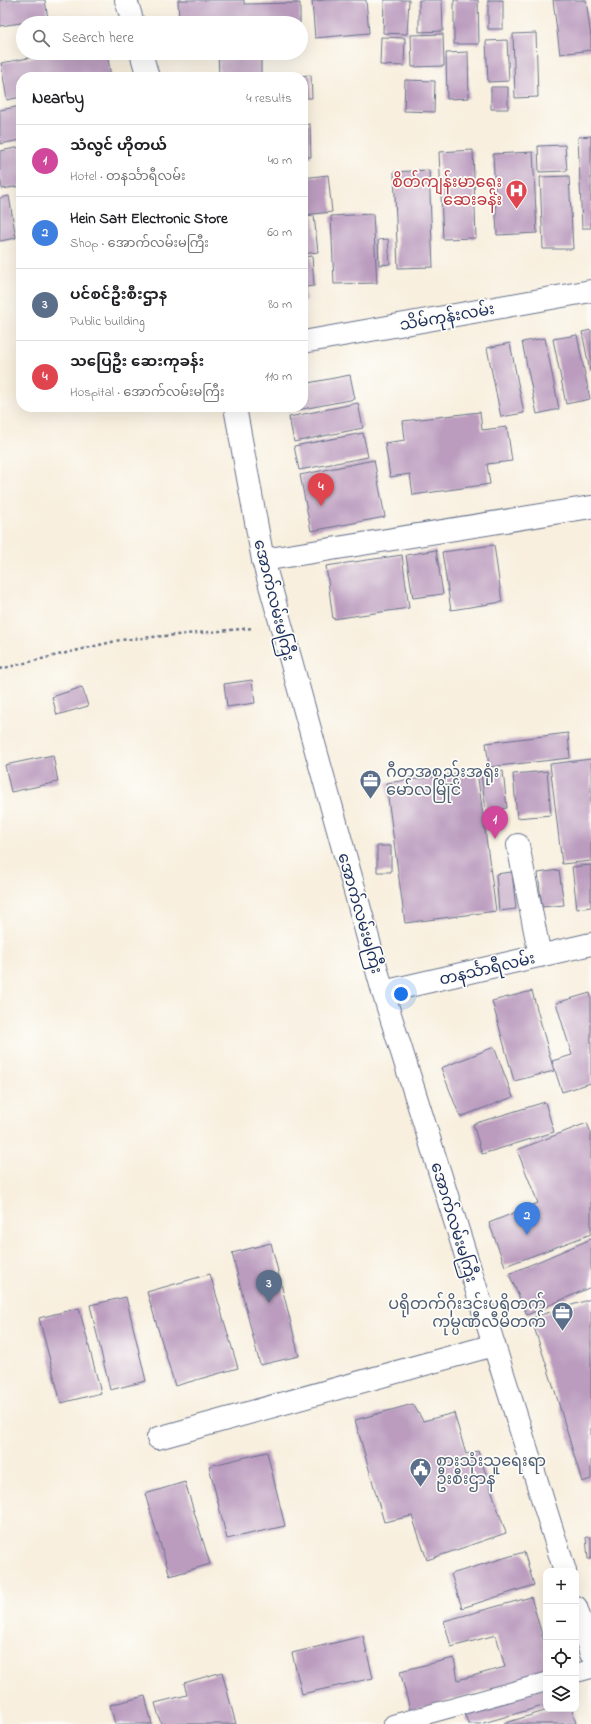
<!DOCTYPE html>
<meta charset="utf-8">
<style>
:root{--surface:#fff;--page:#f6f6f6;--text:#202124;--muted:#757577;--line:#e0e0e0;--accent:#c8321e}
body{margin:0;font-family:"Indie Flower","Noto Sans Myanmar",sans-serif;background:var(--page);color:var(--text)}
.controls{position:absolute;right:12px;bottom:12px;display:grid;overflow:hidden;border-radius:8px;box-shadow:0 4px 16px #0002}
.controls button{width:36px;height:36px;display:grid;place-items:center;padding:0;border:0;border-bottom:1px solid var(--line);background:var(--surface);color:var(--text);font:20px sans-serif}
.you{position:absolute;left:401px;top:994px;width:14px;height:14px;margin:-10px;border:3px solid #fff;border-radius:50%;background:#1a73e8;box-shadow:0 0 0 6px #1a73e833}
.badge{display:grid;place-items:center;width:26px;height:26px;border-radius:50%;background:var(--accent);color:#fff;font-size:13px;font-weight:700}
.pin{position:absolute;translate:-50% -33px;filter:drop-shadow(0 1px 2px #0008)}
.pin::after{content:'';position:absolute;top:21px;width:14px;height:12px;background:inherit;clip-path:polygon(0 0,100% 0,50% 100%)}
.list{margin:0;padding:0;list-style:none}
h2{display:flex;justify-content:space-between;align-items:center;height:52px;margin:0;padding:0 16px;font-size:17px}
h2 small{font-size:13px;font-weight:400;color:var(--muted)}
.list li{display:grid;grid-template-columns:26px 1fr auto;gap:12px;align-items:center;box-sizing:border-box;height:72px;padding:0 16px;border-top:1px solid var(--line)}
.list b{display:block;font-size:15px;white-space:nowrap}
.list p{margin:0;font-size:13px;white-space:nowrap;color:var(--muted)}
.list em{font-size:13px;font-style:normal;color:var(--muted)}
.icon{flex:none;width:22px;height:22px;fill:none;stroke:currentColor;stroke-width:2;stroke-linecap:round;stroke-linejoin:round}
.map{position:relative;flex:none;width:591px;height:1724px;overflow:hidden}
.search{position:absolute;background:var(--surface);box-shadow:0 4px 16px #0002;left:16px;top:16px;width:292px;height:44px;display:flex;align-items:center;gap:10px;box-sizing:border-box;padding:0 14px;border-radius:22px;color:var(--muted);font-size:15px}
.panel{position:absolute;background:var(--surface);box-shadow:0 4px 16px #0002;left:16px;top:72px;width:292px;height:340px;border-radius:16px}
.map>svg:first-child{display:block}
</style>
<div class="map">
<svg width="591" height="1724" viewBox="0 0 591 1724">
<rect width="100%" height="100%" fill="#fdfcf7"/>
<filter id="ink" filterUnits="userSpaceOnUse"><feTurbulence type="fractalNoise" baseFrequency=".025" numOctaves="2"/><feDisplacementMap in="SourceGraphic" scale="8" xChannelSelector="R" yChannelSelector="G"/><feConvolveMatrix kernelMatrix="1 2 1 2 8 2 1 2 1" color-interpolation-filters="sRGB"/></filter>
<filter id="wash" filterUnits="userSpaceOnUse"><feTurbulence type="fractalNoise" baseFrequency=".012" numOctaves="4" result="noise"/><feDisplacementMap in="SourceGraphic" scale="16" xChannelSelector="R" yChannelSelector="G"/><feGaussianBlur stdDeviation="0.9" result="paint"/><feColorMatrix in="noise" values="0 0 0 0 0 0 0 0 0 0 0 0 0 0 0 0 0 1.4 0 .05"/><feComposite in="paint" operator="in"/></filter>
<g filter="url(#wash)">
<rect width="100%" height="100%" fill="#f8efde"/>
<g id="blocks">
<path fill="#bb9cbf" d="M0 0H45L48 19 0 26Z
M178 0H244V4L300 3V23H205V18L179 19Z
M327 0H366L369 33 315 38 312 1Z
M384 0H409L407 34 383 33Z
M419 0H442L443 31 419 32Z
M454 0H478L479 44H454Z
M488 0H503V29H488Z
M553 0H586L591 37V50L560 54Z
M536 33 538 97 515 98 513 34Z
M443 34 444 66 412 67 411 35Z
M381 37 405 38 404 66 380 65Z
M507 40 509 81 488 82 486 41Z
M468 52 469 98 447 99 446 53Z
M56 53H107L111 77H21V97L7 100 1 63Z
M218 53H261V75H219Z
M311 75 312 98H303V77L299 76Z
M405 80 435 81 434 112 404 111Z
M491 87H508V109H491Z
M21 106V140L0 144V110Z
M310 124 311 157H303V125Z
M591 136V228H582L578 137Z
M565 145 567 171 539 172 538 146Z
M21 147V186L2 189 0 176V151Z
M473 150 476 238 443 239 439 152Z
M533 152 537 233 497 235 493 154Z
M429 170 433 267 398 268 394 172Z
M328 175 332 212 303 215V178Z
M569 176 573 249H543L540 177Z
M9 196 16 238 0 241V198Z
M373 214 377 283 334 284 331 216Z
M314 216 318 252 303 254V217Z
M388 239 390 264 379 265 378 240Z
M312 256 314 286 305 287 306 301H303V257Z
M591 330V371H590L582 332Z
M577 335 590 399 566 404 553 339Z
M545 338 559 409 537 414 522 342Z
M510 343 524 413 501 417 487 348Z
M350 375 355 399 287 412 286 407H303V384Z
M358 403 363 428 294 442 289 417Z
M480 412 482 430 507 427 512 461 487 464 490 484 413 495 410 474 390 477 385 443 405 440 403 421Z
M363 433 368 457 299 470 294 446Z
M374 460 385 517 311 531 300 475Z
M494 545 502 602 451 610 442 552Z
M436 550 443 594 413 598 406 555Z
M402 555 409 608 333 619 326 566Z
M252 680 255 703 227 707 224 684Z
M82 687 88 706 57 715 52 697Z
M568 733 570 758 489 767 486 743Z
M53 755 58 782 11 792 5 765Z
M591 759V861L562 864 550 764Z
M477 771 496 911 405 923 386 783Z
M503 771 507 808 486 811 481 774Z
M547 771 551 815 517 818 513 774Z
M377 846H391V872H377Z
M591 865V907L577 909 572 867Z
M559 870 564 905 542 907 538 873Z
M512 872 516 909 499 911 496 874Z
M532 991 554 1071 514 1081 492 1001Z
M590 993 591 998V1083L562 1092 552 1061 572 1055 556 1003Z
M494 1047 513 1097 460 1117 441 1068Z
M545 1102 554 1132 482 1154 473 1124Z
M587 1123 591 1133V1234L505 1266 489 1223 538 1203 517 1150Z
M591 1239V1287L527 1315 509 1274Z
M271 1243 299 1356 260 1365 232 1253Z
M210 1274 238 1368 175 1386 147 1292Z
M126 1297 146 1381 110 1390 90 1305Z
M591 1299V1479L582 1482 555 1391 531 1318Z
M79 1308 101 1393 61 1403 39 1318Z
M413 1404 423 1421 454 1413 466 1454 478 1451 506 1533 427 1560 412 1516 384 1522 355 1420Z
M267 1452 285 1526 227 1539 209 1466Z
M185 1482 210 1564 170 1576 145 1494Z
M586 1537H591V1559H588Z
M524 1552 534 1585 462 1608 451 1574Z
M531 1597 546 1649V1675L410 1710 400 1671 454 1658 458 1680 505 1667 496 1635 451 1647 444 1621Z
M363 1636 373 1678 302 1694 292 1653Z
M222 1672 236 1724H161L155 1703 187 1695 184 1683Z
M546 1687V1705L480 1724H468L464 1711Z
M145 1696 152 1724H115L110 1705Z
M551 1709H572L576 1724H502Z"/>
</g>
</g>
<g filter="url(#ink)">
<use href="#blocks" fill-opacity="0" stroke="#68728b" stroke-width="1"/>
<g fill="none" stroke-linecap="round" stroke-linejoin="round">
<defs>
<path id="lane" d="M576 1673 591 1669
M393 1724 546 1682"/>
<path id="street" d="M303 342 591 291
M263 560 591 507
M518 845 540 956
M383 992 591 944
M158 1438 494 1345"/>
<path id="secondary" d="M126 0 133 23
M141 53 148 77
M235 407 263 560 383 992 565 1571
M576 1607 591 1654"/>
</defs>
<use href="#lane" stroke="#68728b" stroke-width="20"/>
<use href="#street" stroke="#68728b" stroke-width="24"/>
<use href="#secondary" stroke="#68728b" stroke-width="24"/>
<path stroke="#68728b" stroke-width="2.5" stroke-dasharray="3 3" stroke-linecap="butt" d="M0 669 120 640 253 628"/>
<use href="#lane" stroke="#fff" stroke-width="18"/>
<use href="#street" stroke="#fff" stroke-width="22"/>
<use href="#secondary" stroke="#fff" stroke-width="22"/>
</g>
</g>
<defs>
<symbol id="hospital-pin" viewBox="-11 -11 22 30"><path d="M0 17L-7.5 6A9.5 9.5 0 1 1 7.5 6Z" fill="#e0444e" stroke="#fdfcf7"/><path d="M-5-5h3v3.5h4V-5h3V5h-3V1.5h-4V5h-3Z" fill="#fff"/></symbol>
<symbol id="office-pin" viewBox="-11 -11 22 30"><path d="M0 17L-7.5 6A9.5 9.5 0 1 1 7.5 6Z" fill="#5c6f8a" stroke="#fdfcf7"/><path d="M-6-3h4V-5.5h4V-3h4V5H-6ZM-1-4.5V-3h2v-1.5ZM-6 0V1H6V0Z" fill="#fff"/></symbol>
<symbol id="civic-pin" viewBox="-11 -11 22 30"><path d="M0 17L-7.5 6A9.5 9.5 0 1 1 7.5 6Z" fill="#5c6f8a" stroke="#fdfcf7"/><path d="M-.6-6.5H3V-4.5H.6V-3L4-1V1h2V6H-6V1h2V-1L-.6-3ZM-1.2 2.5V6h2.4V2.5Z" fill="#fff"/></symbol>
</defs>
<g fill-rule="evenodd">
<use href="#hospital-pin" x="504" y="178" width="25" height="34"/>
<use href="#office-pin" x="358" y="768" width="25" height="34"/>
<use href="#office-pin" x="550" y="1300" width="25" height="34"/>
<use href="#civic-pin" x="408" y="1456" width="25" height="34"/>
</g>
<g text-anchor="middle" stroke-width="3.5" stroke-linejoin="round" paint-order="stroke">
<g font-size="16" fill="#be3a42" stroke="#fdfcf7" text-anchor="end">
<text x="502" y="187">စိတ်ကျန်းမာရေး<tspan x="502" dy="18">ဆေးခန်း</tspan></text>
</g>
<g font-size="16" fill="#1b2f5e" stroke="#fdfcf7">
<text transform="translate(447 316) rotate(-10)" y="6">သိမ်ကုန်းလမ်း</text>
<text transform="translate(275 600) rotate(76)" y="6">အောက်လမ်းမကြီး</text>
<text transform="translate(361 913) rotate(74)" y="6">အောက်လမ်းမကြီး</text>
<text transform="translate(487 968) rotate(-13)" y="6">တနင်္သာရီလမ်း</text>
<text transform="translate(455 1222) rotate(73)" y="6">အောက်လမ်းမကြီး</text>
</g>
<g font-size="16" fill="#4e5e75" stroke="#fdfcf7" text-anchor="start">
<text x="386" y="777">ဂီတအစည်းအရုံး<tspan x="386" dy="18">မော်လမြိုင်</tspan></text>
<text x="546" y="1309" text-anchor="end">ပရိုတက်ဂိုးဒင်းပရိုတက်<tspan x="546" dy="18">ကုမ္ပဏီလီမိတက်</tspan></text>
<text x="436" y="1466">စားသုံးသူရေးရာ<tspan x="436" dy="18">ဦးစီးဌာန</tspan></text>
</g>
</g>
</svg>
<div class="controls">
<button>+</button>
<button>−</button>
<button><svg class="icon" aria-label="locate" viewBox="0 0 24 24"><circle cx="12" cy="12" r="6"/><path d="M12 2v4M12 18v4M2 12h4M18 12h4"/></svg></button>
<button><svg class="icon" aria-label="layers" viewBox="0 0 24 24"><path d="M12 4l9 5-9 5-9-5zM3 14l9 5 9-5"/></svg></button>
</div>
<div class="you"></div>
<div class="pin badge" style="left:495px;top:839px;background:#d1479c">1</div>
<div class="pin badge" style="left:527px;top:1235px;background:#3f7fe0">2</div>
<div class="pin badge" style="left:269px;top:1303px;background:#5c6f8a">3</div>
<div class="pin badge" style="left:321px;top:506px;background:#e0444e">4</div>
<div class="search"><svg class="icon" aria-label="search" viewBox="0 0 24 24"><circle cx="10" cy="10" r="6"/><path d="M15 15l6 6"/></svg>Search here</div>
<section class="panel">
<h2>Nearby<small>4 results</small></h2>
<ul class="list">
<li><span class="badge" style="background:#d1479c">1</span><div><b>သံလွင် ဟိုတယ်</b><p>Hotel · တနင်္သာရီလမ်း</p></div><em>40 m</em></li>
<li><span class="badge" style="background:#3f7fe0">2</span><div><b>Hein Satt Electronic Store</b><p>Shop · အောက်လမ်းမကြီး</p></div><em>60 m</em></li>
<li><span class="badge" style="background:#5c6f8a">3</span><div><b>ပင်စင်ဦးစီးဌာန</b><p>Public building</p></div><em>80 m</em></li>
<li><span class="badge" style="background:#e0444e">4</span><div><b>သပြေဦး ဆေးကုခန်း</b><p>Hospital · အောက်လမ်းမကြီး</p></div><em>110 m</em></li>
</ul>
</section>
</div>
